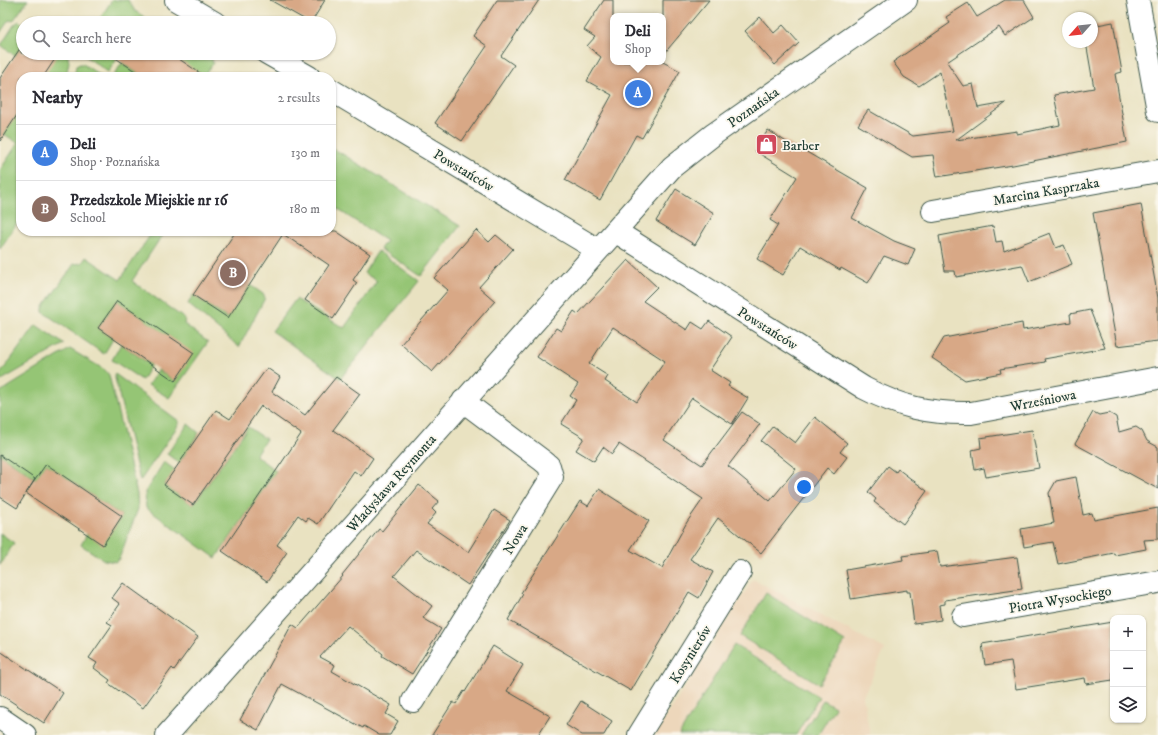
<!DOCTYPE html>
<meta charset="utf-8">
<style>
:root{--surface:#fff;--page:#f2f2f3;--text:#2b2b33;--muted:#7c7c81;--line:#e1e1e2;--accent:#111827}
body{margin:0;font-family:"IM FELL DW Pica",serif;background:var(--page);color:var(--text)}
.controls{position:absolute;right:12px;bottom:12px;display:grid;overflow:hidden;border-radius:8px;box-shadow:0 1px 3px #0004}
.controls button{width:36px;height:36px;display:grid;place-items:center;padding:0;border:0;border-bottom:1px solid var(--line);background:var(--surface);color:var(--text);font:20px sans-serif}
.compass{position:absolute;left:1062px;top:12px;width:36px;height:36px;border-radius:50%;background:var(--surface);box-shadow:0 1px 3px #0004;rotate:243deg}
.you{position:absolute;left:804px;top:487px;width:14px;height:14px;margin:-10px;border:3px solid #fff;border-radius:50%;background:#1a73e8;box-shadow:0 0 0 6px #1a73e833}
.badge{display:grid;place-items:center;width:26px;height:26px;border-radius:50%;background:var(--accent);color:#fff;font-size:13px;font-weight:700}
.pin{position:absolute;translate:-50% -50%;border:2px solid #fff;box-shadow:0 1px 4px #0006}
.popup{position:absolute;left:610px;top:13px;width:56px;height:52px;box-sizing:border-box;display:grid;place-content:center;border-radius:8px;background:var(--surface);filter:drop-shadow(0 1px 3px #0005);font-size:13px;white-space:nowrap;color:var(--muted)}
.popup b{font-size:15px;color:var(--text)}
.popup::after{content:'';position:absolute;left:50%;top:100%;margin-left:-8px;border:8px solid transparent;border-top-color:var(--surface)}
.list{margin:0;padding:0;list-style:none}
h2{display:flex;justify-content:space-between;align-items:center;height:52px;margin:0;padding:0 16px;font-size:17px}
h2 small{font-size:13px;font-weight:400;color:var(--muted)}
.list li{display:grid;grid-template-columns:26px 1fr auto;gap:12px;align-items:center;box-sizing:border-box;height:56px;padding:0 16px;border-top:1px solid var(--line)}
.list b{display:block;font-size:15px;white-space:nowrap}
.list p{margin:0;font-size:13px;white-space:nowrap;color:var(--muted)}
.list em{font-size:13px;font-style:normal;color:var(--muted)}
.icon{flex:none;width:22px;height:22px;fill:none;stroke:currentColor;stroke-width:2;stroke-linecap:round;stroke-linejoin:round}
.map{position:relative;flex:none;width:1158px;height:735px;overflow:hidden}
.search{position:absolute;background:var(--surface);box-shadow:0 1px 3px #0004;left:16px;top:16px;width:320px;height:44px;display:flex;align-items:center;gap:10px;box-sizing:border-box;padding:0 14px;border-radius:22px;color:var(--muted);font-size:15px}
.panel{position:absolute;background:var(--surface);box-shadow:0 1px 3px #0004;left:16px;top:72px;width:320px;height:164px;border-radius:16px}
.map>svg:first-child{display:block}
</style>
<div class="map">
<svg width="1158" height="735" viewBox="0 0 1158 735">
<rect width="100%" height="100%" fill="#fbf7ec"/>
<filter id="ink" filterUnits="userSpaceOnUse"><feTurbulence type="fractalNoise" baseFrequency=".025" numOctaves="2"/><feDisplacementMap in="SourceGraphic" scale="8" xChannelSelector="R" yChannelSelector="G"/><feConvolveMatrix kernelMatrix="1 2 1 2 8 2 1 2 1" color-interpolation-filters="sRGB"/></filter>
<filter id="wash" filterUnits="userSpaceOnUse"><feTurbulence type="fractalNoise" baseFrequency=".012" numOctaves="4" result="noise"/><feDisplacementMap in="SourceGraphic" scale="16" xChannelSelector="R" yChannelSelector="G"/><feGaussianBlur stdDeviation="0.9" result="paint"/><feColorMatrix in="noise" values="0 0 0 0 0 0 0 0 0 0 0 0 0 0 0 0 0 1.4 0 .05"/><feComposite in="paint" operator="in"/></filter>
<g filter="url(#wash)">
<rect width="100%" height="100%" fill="#e9e2c1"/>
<path fill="#edd7bb" d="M753 579 885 649 863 696 870 735H655Z"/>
<path fill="#95c575" stroke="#5a8154" d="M0 0H28L13 21 9 20 0 33Z
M112 0H128L135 11 154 23H125L120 20 118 23H97Z
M19 21 23 24V44L15 56 1 45 14 25Z
M49 53H67L69 62 66 77H43Z
M81 53H108L117 59 108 72Z
M170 53H203L212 59 213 63 203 77Z
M122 63 144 77H116L114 75Z
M80 64H83L101 76 100 77H74L76 66Z
M21 109V217L0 249V170L18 143 4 134Z
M331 147 460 226 421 276 380 249 386 241 331 205Z
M153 231H165L132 281 185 319 184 324 208 342 169 398 148 385 158 370 175 381 193 353 117 301 98 328 113 339 104 354 43 312V308L74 264 82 263 86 257 120 280Z
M378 251 419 281 340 379 272 331 296 299 344 328 377 281 364 273Z
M250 285 263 294 265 298 239 347 188 304 193 295 227 318Z
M36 325 64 344 0 381V374Z
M121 344 151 365 142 380 112 360Z
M70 349 105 370 109 375 137 494 138 509 119 559 115 562 104 560 81 545 87 534 103 544 122 516 46 464 36 479 0 455V392Z
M114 374H115L179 421V424L140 481Z
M188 424 199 433 179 463 167 454Z
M248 427 266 439 255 455 276 471 216 558 146 508 145 492 164 462 175 470 164 485 193 505Z
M0 533 14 543 0 565Z
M766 593 845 642 819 684 740 636Z
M734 645 819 697 796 735H679Z
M823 700 835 707 818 735H801Z"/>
<g id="blocks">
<path fill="#d8a886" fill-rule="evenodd" d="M270 0H325L311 23Z
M497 0H539L501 56 514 65 462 141 435 123 487 46 473 36Z
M604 0H613V62H663L680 71 642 138 636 135 600 200 565 180 612 95 587 81 601 57 587 46 595 37 584 30Z
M663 0H709L663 55Z
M1005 0H1024L1034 17 1005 36 999 27 947 62 963 86 973 84 978 108 1006 103 956 140 1017 131V134L1060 125 1054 95 1094 88 1086 42H1092V26L1113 22 1122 72 1115 74 1127 142 1013 165 937 177 933 155 912 157 858 125 868 110 913 136 953 131 940 72 919 86 904 77 893 62 950 23 946 17 968 3 977 17Z
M760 17 774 33 783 25 799 43 775 65 745 31Z
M21 47V53H59L43 77H21V109L0 141V78Z
M108 53H170L206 77H144Z
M768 130 797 149 798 147 868 188 852 218 894 241 915 249 908 265 884 256 868 283 841 268 840 270 800 246 783 275 757 259 778 225 770 220 797 177 755 151Z
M676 189 714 213 695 245 656 221Z
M1141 204 1158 298V341L1117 346 1093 213Z
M993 226 996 242 1002 241 1004 251 1050 233 1056 248 1064 245 1072 264 1029 282 1022 265 956 277 955 271H945L939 236Z
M476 230 489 242 496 235 513 249 479 287 495 301 432 372 401 344 448 290 434 278Z
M236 231H336L370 254 353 280 357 283 333 319 305 300 329 265 283 234 228 318 193 295Z
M628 260 657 287 643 301 687 330 692 322 703 329 709 321 732 337 710 370 730 383 728 386 748 398 732 424 692 398 664 440 702 465 742 412 760 424 728 466 770 501 796 469 761 441 773 426 795 443 815 417 847 443 840 452 847 457 834 474 827 468 761 553 718 518 690 559 713 572 699 598 689 592 631 691 508 620 523 594 521 593 580 501 588 506 599 489 649 521 630 550 662 568 687 522 703 499 619 444 612 454 603 447 594 461 576 450 584 438 561 424 576 400 570 396 578 384 537 357 556 328 561 331 574 311 578 314ZM613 327 665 361 637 402 605 381 608 376 589 364Z
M117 301 194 353 175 381 98 328Z
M1090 310 1105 348 1044 359 1045 362 1000 369 1001 373 965 380 932 358 944 338 1022 323 1023 330 1071 322 1070 314Z
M267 368 280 377 272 392 305 415 336 377 360 394 333 430 373 458 361 476 354 471 318 524 308 518 306 521 298 515 277 545 287 552 267 582 222 551 301 434 261 406 193 505 164 485 216 410 230 419Z
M1093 412 1099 415 1109 413 1116 417 1119 432 1136 427 1142 431 1147 441 1158 447V489L1075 444Z
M1032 430 1039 468 986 477 984 468 975 470 972 450 981 448 980 438Z
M0 455 35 479 17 508 0 497Z
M46 464 122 516 103 545 26 493Z
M888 466 896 472 898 469 927 491 903 524 874 502 876 499 868 492Z
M1076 477 1083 515 1092 513 1094 520 1158 508V539L1144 540 1146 549 1115 555 1114 553 1058 564 1053 542 1024 547 1021 529 1054 523 1049 493 1056 481Z
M419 485 439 501 432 509 436 513 427 524 468 552 494 510 510 520 468 585 416 550 394 576 432 606 423 618 441 629 412 674 382 656 383 654 348 626 320 657 335 665 332 671 391 705 386 714 398 721 390 735H379L364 726 363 728 282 684 258 730 240 720 292 624 298 628 343 576 342 575 379 529 382 531Z
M937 551 940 567 1017 557 1022 589 945 600V604L939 605 941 620 914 624 910 592H907V590L851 599 846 570 903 560 902 556Z
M123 583 198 637 174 670 172 668 143 708 108 683 110 680 94 668 97 663 89 658 112 625 107 622 120 604 112 598Z
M1113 622V680L1086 684 1085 678 1016 689 1011 661 985 665 982 644Z
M493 646 523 665 507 691 550 716 538 735H432L453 702 456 704 464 691 465 692Z
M0 651 63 693 44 723 0 694Z
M581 701 612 721 604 735H582L566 725Z"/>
</g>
</g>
<g filter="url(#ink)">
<use href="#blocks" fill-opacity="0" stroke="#3d5649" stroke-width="1"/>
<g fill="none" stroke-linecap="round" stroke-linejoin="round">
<defs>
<path id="minor" d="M176 0 215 23
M1138 0 1158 111
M267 53 309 77
M331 90 598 250
M933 211 1158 171
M615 231 864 388C900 407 930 414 971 413L1158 378
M963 616 1158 582
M413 701 552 477 549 466 543 461 463 401
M0 718 25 735
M167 735 672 167 714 134 906 0
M639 735 740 572"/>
</defs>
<use href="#minor" stroke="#3d5649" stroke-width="24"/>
<use href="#minor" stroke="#fff" stroke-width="22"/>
</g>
</g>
<defs>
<symbol id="shop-square" viewBox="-11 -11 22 22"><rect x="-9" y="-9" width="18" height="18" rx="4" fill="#d1495b" stroke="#fbf7ec"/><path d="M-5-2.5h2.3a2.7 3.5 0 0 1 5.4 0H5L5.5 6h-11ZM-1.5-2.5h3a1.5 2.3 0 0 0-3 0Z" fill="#fff"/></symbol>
</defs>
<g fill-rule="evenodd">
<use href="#shop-square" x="754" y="132" width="25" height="25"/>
</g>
<g text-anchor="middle" stroke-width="3.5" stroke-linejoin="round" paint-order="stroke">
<g font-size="14" fill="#1f3d34" stroke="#fbf7ec">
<text transform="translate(753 107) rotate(-35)" y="5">Poznańska</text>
<text transform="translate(464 170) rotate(31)" y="5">Powstańców</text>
<text transform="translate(1046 191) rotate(-10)" y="5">Marcina Kasprzaka</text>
<text transform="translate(768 328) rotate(32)" y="5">Powstańców</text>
<text transform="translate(1043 400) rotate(-11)" y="5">Wrześniowa</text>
<text transform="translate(391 483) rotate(-48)" y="5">Władysława Reymonta</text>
<text transform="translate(515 539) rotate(-58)" y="5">Nowa</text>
<text transform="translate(1060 599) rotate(-10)" y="5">Piotra Wysockiego</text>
<text transform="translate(690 654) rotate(-58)" y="5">Kosynierów</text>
</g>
<g font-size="14" fill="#1f3d34" stroke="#fbf7ec" text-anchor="start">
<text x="782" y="150">Barber</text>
</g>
</g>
</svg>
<div class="controls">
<button>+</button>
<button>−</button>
<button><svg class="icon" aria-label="layers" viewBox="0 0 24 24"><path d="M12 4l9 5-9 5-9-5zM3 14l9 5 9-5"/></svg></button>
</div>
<svg class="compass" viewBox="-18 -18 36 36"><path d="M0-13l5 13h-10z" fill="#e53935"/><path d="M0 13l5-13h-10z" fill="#7c7c81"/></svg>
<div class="you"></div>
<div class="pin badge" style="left:638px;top:93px;background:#3f7fe0">A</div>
<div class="popup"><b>Deli</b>Shop</div>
<div class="pin badge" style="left:233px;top:273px;background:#8d6e63">B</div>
<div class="search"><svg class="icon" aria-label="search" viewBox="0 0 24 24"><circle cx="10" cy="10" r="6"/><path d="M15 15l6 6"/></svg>Search here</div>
<section class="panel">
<h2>Nearby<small>2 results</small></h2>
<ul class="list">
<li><span class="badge" style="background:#3f7fe0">A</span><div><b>Deli</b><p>Shop · Poznańska</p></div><em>130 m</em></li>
<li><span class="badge" style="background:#8d6e63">B</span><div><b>Przedszkole Miejskie nr 16</b><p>School</p></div><em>180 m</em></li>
</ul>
</section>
</div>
